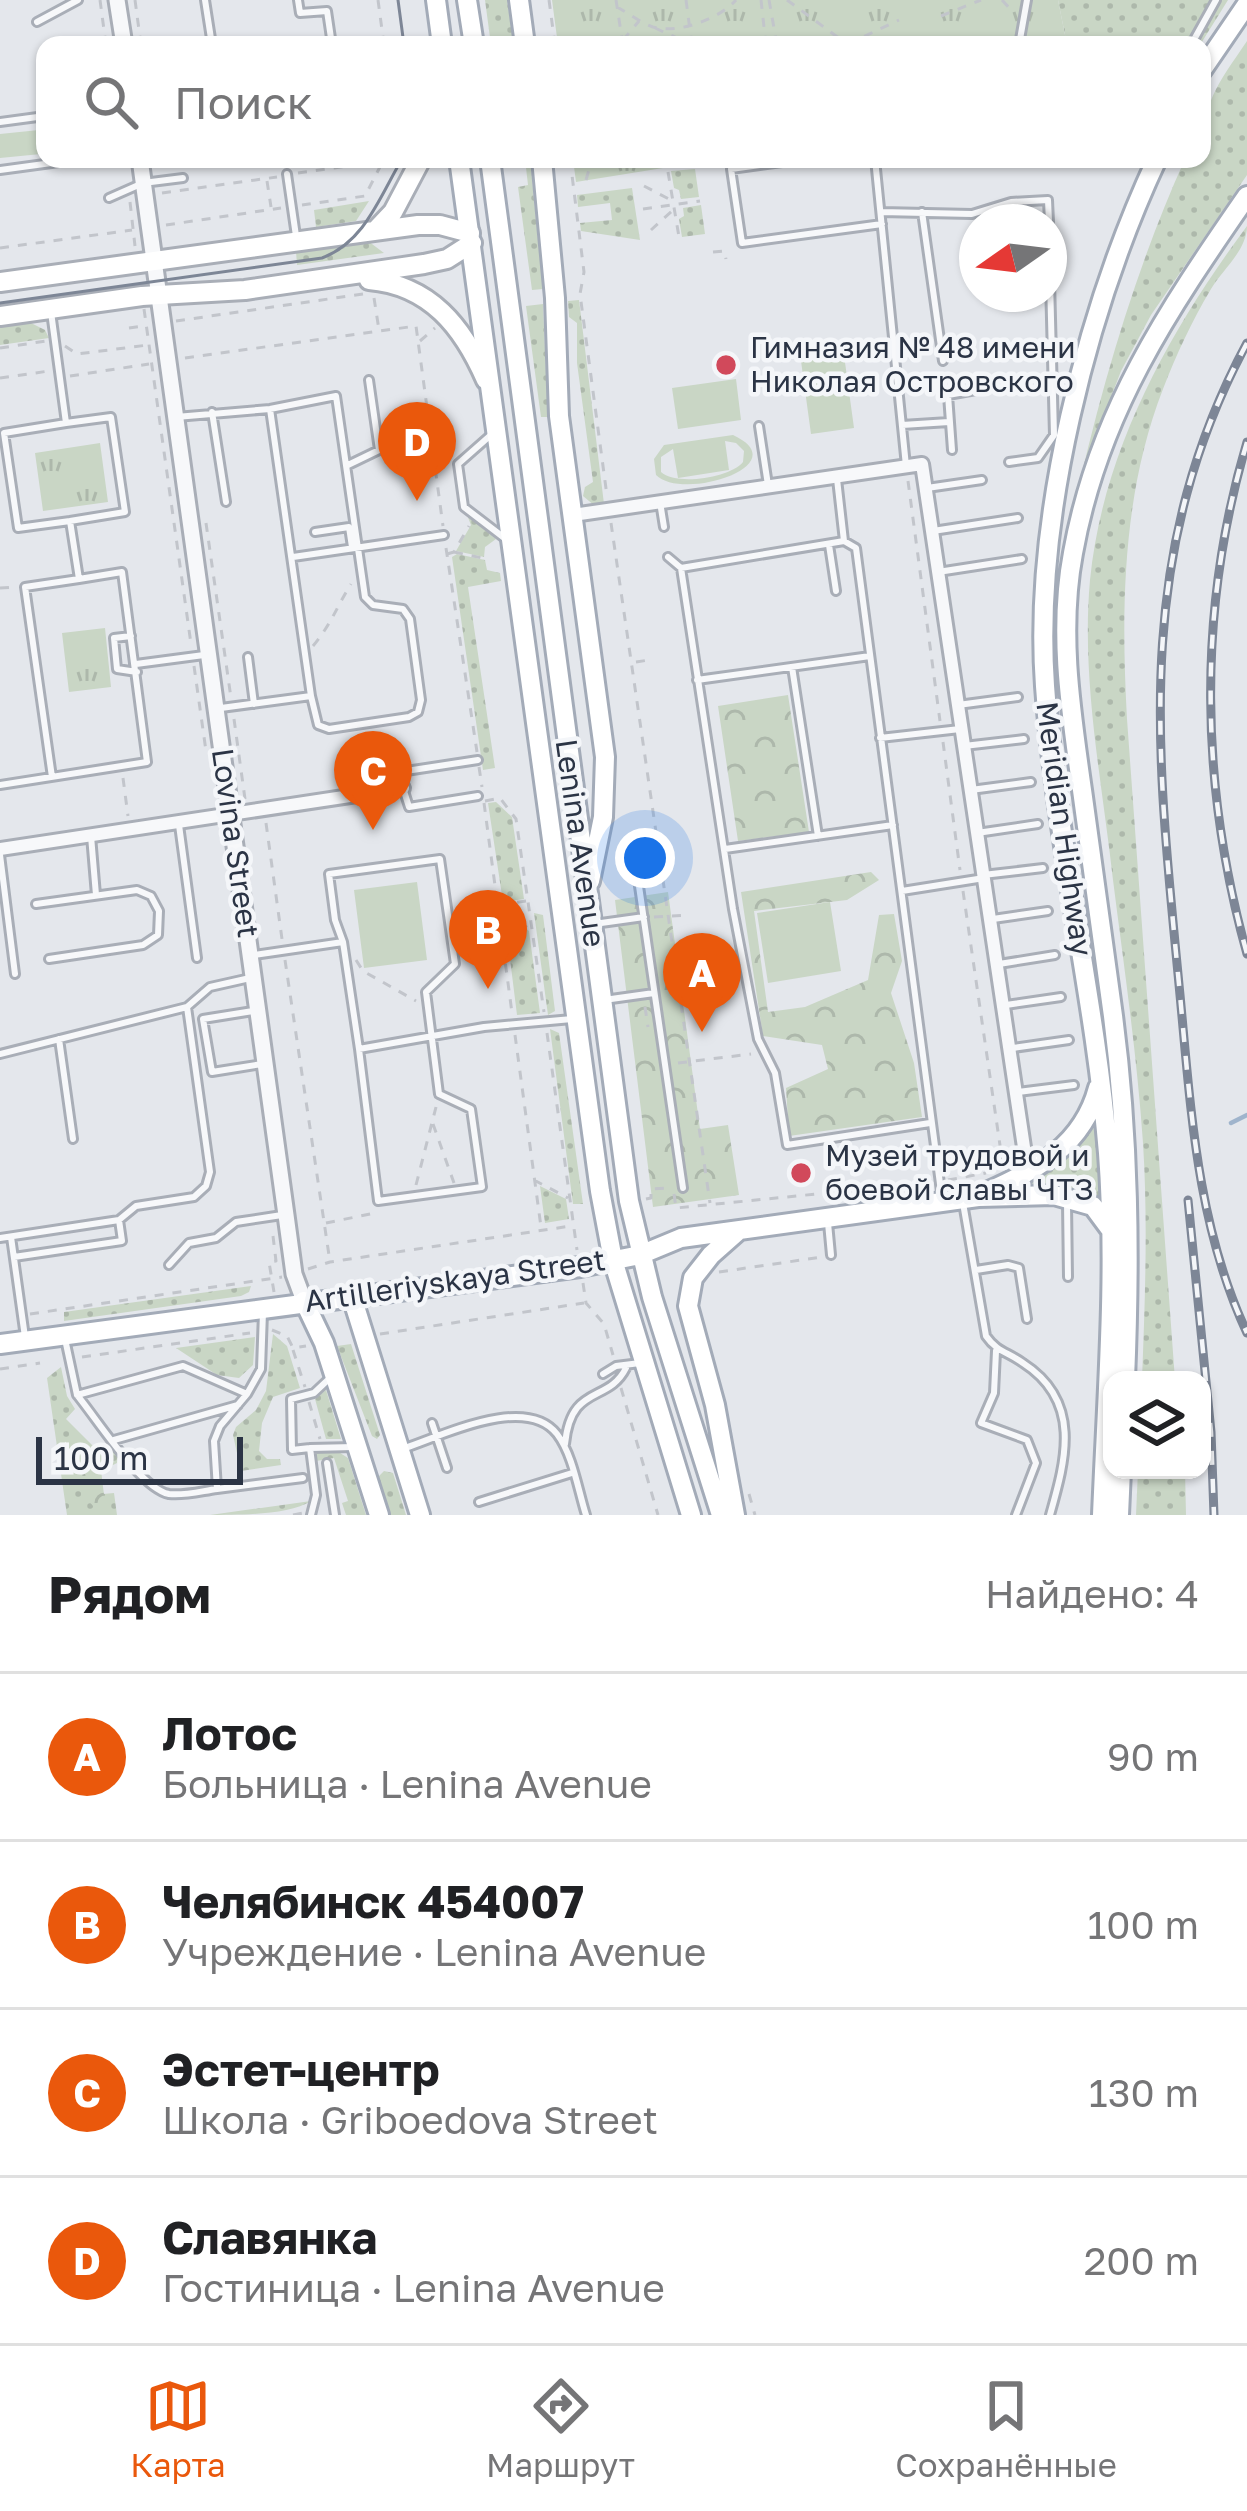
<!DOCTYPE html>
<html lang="ru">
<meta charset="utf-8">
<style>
:root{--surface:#fff;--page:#f2f2f2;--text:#202124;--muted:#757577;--line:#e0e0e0;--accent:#ea580c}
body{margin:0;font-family:"Golos Text",sans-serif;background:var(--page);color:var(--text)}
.controls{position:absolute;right:36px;bottom:36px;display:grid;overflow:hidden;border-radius:24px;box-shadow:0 3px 9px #0004}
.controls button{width:108px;height:108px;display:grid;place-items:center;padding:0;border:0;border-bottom:3px solid var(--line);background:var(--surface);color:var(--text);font:60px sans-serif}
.compass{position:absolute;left:959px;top:204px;width:108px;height:108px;border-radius:50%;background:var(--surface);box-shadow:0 3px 9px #0004;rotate:256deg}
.scale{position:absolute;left:36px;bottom:30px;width:207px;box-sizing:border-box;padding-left:12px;border:6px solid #2b3445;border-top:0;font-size:33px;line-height:42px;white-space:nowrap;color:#2b3445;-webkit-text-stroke:9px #f4f6f9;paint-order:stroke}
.you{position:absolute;left:645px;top:858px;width:42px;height:42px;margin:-30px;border:9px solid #fff;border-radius:50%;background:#1a73e8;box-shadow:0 0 0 18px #1a73e833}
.badge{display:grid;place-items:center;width:78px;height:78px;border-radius:50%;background:var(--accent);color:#fff;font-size:39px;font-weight:700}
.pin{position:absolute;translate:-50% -99px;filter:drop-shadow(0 3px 6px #0008)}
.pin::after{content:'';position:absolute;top:63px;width:42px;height:36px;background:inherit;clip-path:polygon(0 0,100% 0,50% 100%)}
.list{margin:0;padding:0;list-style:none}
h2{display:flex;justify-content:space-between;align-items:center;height:156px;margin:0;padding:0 48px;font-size:51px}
h2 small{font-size:39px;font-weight:400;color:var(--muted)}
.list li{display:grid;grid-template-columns:78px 1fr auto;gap:36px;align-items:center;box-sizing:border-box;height:168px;padding:0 48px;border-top:3px solid var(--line)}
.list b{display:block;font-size:45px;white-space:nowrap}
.list p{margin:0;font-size:39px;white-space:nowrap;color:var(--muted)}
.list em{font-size:39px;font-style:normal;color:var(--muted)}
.icon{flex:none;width:66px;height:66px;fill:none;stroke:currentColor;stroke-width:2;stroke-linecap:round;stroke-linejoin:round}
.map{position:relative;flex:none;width:1247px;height:1515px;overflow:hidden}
.search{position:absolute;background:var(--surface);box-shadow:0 3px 9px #0004;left:36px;right:36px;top:36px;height:132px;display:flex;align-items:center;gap:30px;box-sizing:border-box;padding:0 42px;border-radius:24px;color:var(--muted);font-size:45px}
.sheet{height:828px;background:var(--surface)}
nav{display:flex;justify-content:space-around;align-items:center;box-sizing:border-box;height:168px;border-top:3px solid var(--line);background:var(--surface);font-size:33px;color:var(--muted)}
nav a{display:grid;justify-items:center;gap:6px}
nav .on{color:var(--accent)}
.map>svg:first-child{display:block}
</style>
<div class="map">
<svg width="1247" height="1515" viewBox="0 0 1247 1515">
<defs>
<pattern id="grass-dots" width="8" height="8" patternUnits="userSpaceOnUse" patternTransform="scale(3)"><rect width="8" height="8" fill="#c9d6c5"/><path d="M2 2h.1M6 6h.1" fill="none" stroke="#adb8ab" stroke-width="1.8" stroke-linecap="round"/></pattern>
<pattern id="forest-crowns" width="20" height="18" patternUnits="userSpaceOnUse" patternTransform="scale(3)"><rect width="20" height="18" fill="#c9d6c5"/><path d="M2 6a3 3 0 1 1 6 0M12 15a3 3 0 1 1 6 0" fill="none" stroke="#adb8ab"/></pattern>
<pattern id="park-tufts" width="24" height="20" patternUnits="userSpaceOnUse" patternTransform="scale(3)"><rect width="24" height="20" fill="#c9d6c5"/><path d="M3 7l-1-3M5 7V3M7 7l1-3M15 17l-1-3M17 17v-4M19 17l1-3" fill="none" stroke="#adb8ab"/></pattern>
</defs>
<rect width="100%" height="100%" fill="#e4e7ec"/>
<path fill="url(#grass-dots)" d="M485 0H507L514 45H491Z
M1058 0H1228L1200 45H1067Z
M1247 41V175L1151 315 1121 371 1097 434 1069 530C1097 402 1131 279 1185 159H1202C1202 102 1216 87 1247 41Z
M525 159H530L543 289 532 290 518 187 528 185Z
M695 169 699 197 681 199 679 190 674 188 671 171Z
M632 188 640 240 581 231 580 223 612 220 610 203 578 207 577 195Z
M369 201 356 221 316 227 314 210Z
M701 205 705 234 682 237 679 219 684 216 683 208Z
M1247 226C1247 250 1223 269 1211 289 1192 321 1176 355 1163 389 1122 495 1121 608 1127 719L1175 1380H1142C1145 1301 1148 1222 1143 1143 1137 1055 1124 967 1113 880 1102 781 1081 680 1090 580 1103 449 1170 330 1247 226Z
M368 241 384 253 297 265 296 251Z
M579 300 604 504 595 506 583 496 585 487 593 482 577 363V323L569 317 568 301Z
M543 304 548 417H541L526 306Z
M29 322 45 330 49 338 0 345V326Z
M467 515 496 539 485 547 484 557 456 551 471 525Z
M457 554 485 560 487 570 500 573 501 581 468 587 495 768 483 770 452 557Z
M496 802 512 817 524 899 503 902 488 803Z
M504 911 529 931 540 1013 517 1015Z
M534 913 543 915 555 1011 548 1015Z
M550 1029 559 1033 583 1204H573Z
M1094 1128 1098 1132 1101 1201 1078 1192 1020 1187 1054 1169Z
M540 1186 566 1199 569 1219 545 1223Z
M251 1286 249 1292 241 1296 64 1321V1312Z
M273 1334 287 1346 300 1388 273 1397 262 1423 259 1451 267 1459H280L281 1465 241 1471 233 1435 236 1427 256 1410 266 1391Z
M255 1337 253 1365 239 1378 217 1375 176 1348Z
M351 1344 380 1435 377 1439 372 1436 337 1346Z
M61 1367 67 1396 75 1409 66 1419 103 1456 113 1448 118 1453 117 1463 101 1471 103 1494 114 1493 117 1515H67L47 1378Z
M326 1390 341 1439H326L315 1399Z
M337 1451 348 1458 366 1515H346L342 1503 348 1501 334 1458 316 1461 315 1453Z
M1138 1470H1185L1186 1515H1136Z
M384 1471 393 1473 406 1515H390L378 1477Z
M311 1501C290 1515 239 1515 210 1515Z"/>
<path fill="url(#forest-crowns)" d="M788 695 809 832 738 841 718 706Z
M871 872 879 880 847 900 754 911 768 1012 805 1007 868 980 879 915 894 914 902 961 891 993 914 1063 922 1117 789 1136 786 1088 828 1069 822 1045 763 1036 741 892Z
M668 892 700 1129 728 1125 739 1195 653 1207 615 900Z
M93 1454C106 1470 100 1496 110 1515H101L79 1490 78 1461Z"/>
<path fill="url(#park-tufts)" d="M552 0H1058L1067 45H558Z
M573 159H719L576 182Z
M100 443 108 502 43 511 35 453Z
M105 628 111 687 69 692 62 633Z"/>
<path fill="#c9d6c5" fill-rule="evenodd" d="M39 130 41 154 0 158V134Z
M844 355 854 428 811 434 801 361Z
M736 379 741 420 678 429 672 388Z
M733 435C798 465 683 502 656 475L654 459 664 445ZM725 441 736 443 744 451 743 462C730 478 676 486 661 472V457L673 449 678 478 729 470Z
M417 882 427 960 364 968 354 890Z
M830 902 841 971 768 983 757 913Z"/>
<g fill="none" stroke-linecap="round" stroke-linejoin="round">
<path stroke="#9fb4cc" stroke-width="4.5" d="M1231 1123 1247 1115"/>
<defs>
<path id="service" d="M205 0 212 45
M298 0 300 13 327 11 332 45
M37 22 78 0
M1019 45 1027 0
M1191 45 1216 0
M0 122 45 116
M805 159 731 169 742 243 882 224
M875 159 906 466
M0 170 81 159
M287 174 296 236
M109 198 143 183 183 178
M881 212 972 214 1011 202 1048 200 1049 222
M922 212 943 361
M270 409 311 696
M212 412 226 502
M176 417 270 409 336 396 365 597 373 605 403 609 410 619 421 700 418 712 409 717 329 729 318 725 311 696 221 708
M66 423 4 433 18 528 70 521
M902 425 949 422
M759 426 768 485
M492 434 458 464 464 507 507 540
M952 450 948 395 993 387
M1009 462 1038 458 1054 435 1049 241
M348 465 379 450 369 380
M837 479 844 541
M927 488 982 480
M660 502 664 527
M933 531 1018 518
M315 532 349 527 352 547
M829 545 836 591
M293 557 444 535
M668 557 681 568 733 909 758 1039 775 1073 787 1145 930 1123
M681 568 844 541 856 548 942 1199
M938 572 1022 559
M131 636 114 638 117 669 137 672
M248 657 254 704
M136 664 204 655
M792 667 818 836
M697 680 870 656
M958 705 1018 697
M880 738 960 729
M964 746 1024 739
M52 777 25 587 79 579
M0 785 147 762 122 572 79 579 70 521 125 512 111 417 66 423 51 312
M971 790 1031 782
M478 796 409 807 403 788 406 771 478 760
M179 825 197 958
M977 833 1038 824
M91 836 96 895
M633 845 683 1188
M725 849 893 825
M0 855 15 974
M983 875 1043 868
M902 891 984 878
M36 904 137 890 151 896 159 911 158 935 143 945 49 959
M993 919 1048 911
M594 924 644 917
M343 942 335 920 329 874 440 859 455 964 426 992 439 1094 471 1109 482 1187 378 1201 359 1049
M254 955 343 942 359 1049 484 1027 572 1019
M999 964 1055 955
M604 1000 654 993
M1006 1005 1061 997
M253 1011 203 1019 212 1072 262 1064
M59 1039 73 1139
M1013 1048 1069 1040
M0 1054 187 1007 210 987 250 978
M1018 1092 1074 1085
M963 1203 986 1336C997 1352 1008 1352 1023 1363 1082 1401 1066 1459 1050 1515
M1067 1203 1068 1277
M828 1223 831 1255
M11 1237 25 1337
M0 1238 119 1220 136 1206 194 1197 206 1186 210 1172 187 1007
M14 1257 122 1241 119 1220
M169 1265 189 1243 216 1238 236 1222 282 1215
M976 1270 1008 1265 1019 1268 1027 1319
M65 1339 77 1395 183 1366 247 1394 261 1369 263 1312
M996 1351 994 1393 981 1423 1027 1440 1036 1463 1016 1515
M603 1374 616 1366 640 1363
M77 1395C97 1419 140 1488 169 1494 184 1496 202 1491 217 1489L214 1441 220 1426 247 1394
M432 1423 447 1468
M114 1440 238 1405
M565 1444C571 1383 608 1404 626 1368
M310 1448 292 1450 291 1399 314 1393 331 1377
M405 1448C444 1435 526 1394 557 1434 573 1455 578 1490 586 1515
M327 1463 335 1515
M217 1489 303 1478
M479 1502 572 1473
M311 1515 316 1495 310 1448 354 1447"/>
<path id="minor" d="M573 515 922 464 1028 1174
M0 849 403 788"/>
<path id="tertiary" d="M117 0 124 45
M140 159 286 1215 294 1274 304 1301"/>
<path id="secondary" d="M376 230 393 212 421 159
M369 280C430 285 463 327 486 380
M0 282 418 225H440L470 233
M0 316 142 296 245 290 424 264 447 259 472 243"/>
<path id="primary" d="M436 0 442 45
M467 0 474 45
M519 0 525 45
M1202 70 1247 4
M459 159 600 1191 613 1260 691 1515
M490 159 629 1201 652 1297 721 1515
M542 159 555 298 559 416 605 757 603 817 590 881
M987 1192C1037 1170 1083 1145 1098 1088
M352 1297 420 1515
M304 1301 324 1343 379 1515
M0 1344 580 1267 640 1255 681 1238 978 1197 1054 1195 1093 1206 1110 1229
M1125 1380C1130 1257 1129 1138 1113 1016 1103 940 1092 865 1082 790 1071 712 1058 632 1073 553 1098 413 1168 310 1247 196
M735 1515 715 1405 688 1306 693 1278 711 1255 737 1232
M1102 1515C1107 1395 1117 1272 1108 1153 1095 996 1056 842 1045 686 1033 520 1087 309 1157 159
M1119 1515 1121 1470"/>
</defs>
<use href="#service" stroke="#a9aeb7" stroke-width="12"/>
<use href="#minor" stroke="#a9aeb7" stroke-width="18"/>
<use href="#tertiary" stroke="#a9aeb7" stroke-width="21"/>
<use href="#secondary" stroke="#a9aeb7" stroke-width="24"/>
<use href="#primary" stroke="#a3abb8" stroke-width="24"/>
<path stroke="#c2c5cb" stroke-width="3" stroke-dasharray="9 9" stroke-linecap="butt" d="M100 0 106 45
M135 0 141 45
M378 0 384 45
M549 0 555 45
M616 0 623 45
M686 0 692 45
M761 0 766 45
M769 0 777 45
M787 0 847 44
M1002 0 1013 12
M617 7C628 13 641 23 653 27 679 34 719 19 736 0
M941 16 981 0
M655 28 690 44
M920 39 921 45
M623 40 639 21
M848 44 899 20
M123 159 126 175
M570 159 584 272 580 294 607 496
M668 172 679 237
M298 173 383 161 365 196 302 205
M586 180 592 159
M267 181 271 207
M644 186 669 199
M162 193 277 177
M130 202 135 246
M643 209 700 201
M166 225 281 208
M651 230 672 211
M0 248 132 230
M713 252 724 251 726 259
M374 298 379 330
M144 309 191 644
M176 321 363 294
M129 328 143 326
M420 341 435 328
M65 346 77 354 148 345
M0 348 46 341
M185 358 416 326 443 526
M70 376 149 364
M0 378 49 371
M908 481 940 721
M206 523 231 698
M611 523 710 1203
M446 548 477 752
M454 552 487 559
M447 554 454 552 469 526
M0 588 16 587
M313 646C332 623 336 608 351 584
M636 662 649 660
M194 666 206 751
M234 719 245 799
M943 742 960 870
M479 767 482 787
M123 778 128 816
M485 801 500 798 516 819 544 1012
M484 803 512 1013
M266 823 282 939
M963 891 1003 1166
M526 901 499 905 530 930
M654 917 688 915
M285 960 330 1262
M356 960 363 971 416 1001
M645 1007 648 1027
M547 1033 577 1250
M515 1035 541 1227
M678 1063 751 1054
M433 1124 454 1183
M534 1180 568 1198
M948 1180 986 1173
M416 1185 436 1107
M674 1194 676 1208 927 1183
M646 1199 651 1198V1189L670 1188
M326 1223 375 1213
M273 1236 276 1261 269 1262 274 1292
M308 1269 330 1262 571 1226
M719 1272 822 1257
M583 1283 586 1303 604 1324 613 1355
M30 1314 282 1277
M272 1330 287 1336 293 1348 306 1346
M380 1334 584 1303
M293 1350 305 1387
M82 1357 250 1333
M0 1369 40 1363
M621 1388 658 1515
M309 1402 320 1439
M749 1494 755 1515
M293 1515 303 1513"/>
<use href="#service" stroke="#f7f8fa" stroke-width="6"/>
<use href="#minor" stroke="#f7f8fa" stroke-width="12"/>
<use href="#tertiary" stroke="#f7f8fa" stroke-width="15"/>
<use href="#secondary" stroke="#fff" stroke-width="18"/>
<use href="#primary" stroke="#fff" stroke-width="18"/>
<path stroke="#7d8696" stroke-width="3" d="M398 0 404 45
M0 303 322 258C365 242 380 196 402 159"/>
<defs>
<path id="rail" d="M1247 343C1130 561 1158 761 1180 995 1191 1111 1197 1226 1247 1333
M1247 442C1197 611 1200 785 1247 954
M1188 1200 1211 1432 1214 1515"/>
</defs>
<use href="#rail" stroke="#7d8696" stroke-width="9"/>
<use href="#rail" stroke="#f4f6f9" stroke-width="4.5" stroke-dasharray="14" stroke-linecap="butt"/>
</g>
<g fill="#d1495b" stroke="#f4f6f9" stroke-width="4.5">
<circle cx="726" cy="365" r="12"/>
<circle cx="801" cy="1173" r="12"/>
</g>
<g text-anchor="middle" stroke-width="9" stroke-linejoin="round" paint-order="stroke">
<g font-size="30" fill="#2b3445" stroke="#f4f6f9" text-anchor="start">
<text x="750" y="358">Гимназия № 48 имени<tspan x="750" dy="34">Николая Островского</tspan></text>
<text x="825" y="1166">Музей трудовой и<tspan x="825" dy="34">боевой славы ЧТЗ</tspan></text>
</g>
<g font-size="30" fill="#2b3445" stroke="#f4f6f9">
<text transform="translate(1064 829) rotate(82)" y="10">Meridian Highway</text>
<text transform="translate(235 843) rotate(82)" y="10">Lovina Street</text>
<text transform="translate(580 843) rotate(82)" y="10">Lenina Avenue</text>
<text transform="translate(455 1281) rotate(-8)" y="10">Artilleriyskaya Street</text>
</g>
</g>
</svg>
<div class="controls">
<button><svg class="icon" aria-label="layers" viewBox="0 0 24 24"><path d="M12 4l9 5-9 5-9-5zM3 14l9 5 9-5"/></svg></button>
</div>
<svg class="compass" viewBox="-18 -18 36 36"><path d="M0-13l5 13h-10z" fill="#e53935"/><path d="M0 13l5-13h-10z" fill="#757577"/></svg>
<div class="scale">100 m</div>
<div class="you"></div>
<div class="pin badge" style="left:702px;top:1032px">A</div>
<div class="pin badge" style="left:488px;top:989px">B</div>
<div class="pin badge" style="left:373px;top:830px">C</div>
<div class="pin badge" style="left:417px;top:501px">D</div>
<div class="search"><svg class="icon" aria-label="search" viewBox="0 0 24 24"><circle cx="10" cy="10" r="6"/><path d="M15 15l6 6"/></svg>Поиск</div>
</div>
<section class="sheet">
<h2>Рядом<small>Найдено: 4</small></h2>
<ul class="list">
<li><span class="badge">A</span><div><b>Лотос</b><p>Больница · Lenina Avenue</p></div><em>90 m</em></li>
<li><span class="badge">B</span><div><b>Челябинск 454007</b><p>Учреждение · Lenina Avenue</p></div><em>100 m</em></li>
<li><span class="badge">C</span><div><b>Эстет-центр</b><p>Школа · Griboedova Street</p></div><em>130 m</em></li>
<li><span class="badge">D</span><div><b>Славянка</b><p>Гостиница · Lenina Avenue</p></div><em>200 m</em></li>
</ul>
</section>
<nav>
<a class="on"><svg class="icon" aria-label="map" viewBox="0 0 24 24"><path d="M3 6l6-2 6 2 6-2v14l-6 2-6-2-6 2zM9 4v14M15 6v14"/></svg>Карта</a>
<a><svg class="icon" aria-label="directions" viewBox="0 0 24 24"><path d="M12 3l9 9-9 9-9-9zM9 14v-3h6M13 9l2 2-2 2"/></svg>Маршрут</a>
<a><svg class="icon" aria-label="saved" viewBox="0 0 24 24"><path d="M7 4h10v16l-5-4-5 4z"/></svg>Сохранённые</a>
</nav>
